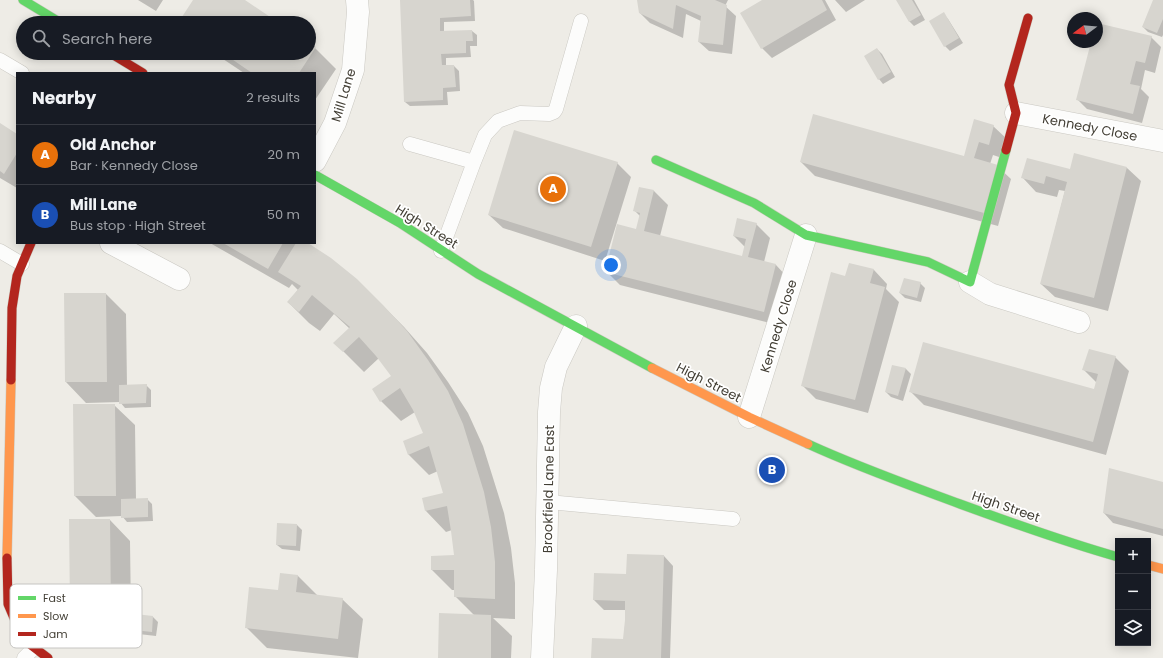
<!DOCTYPE html>
<meta charset="utf-8">
<style>
:root{--surface:#171b24;--page:#242831;--text:#f1f3f6;--muted:#9ea1a6;--line:#363941;--accent:#b45309}
body{margin:0;font-family:Poppins,sans-serif;background:var(--page);color:var(--text)}
.controls{position:absolute;right:12px;bottom:12px;display:grid;overflow:hidden;border-radius:0px;box-shadow:0 2px 10px #0003}
.controls button{width:36px;height:36px;display:grid;place-items:center;padding:0;border:0;border-bottom:1px solid var(--line);background:var(--surface);color:var(--text);font:20px sans-serif}
.compass{position:absolute;left:1067px;top:12px;width:36px;height:36px;border-radius:50%;background:var(--surface);box-shadow:0 2px 10px #0003;rotate:254deg}
.you{position:absolute;left:611px;top:265px;width:14px;height:14px;margin:-10px;border:3px solid #fff;border-radius:50%;background:#1a73e8;box-shadow:0 0 0 6px #1a73e833}
.badge{display:grid;place-items:center;width:26px;height:26px;border-radius:50%;background:var(--accent);color:#fff;font-size:13px;font-weight:700}
.pin{position:absolute;translate:-50% -50%;border:2px solid #fff;box-shadow:0 1px 4px #0006}
.list{margin:0;padding:0;list-style:none}
h2{display:flex;justify-content:space-between;align-items:center;height:52px;margin:0;padding:0 16px;font-size:17px}
h2 small{font-size:13px;font-weight:400;color:var(--muted)}
.list li{display:grid;grid-template-columns:26px 1fr auto;gap:12px;align-items:center;box-sizing:border-box;height:60px;padding:0 16px;border-top:1px solid var(--line)}
.list b{display:block;font-size:15px;white-space:nowrap}
.list p{margin:0;font-size:13px;white-space:nowrap;color:var(--muted)}
.list em{font-size:13px;font-style:normal;color:var(--muted)}
.icon{flex:none;width:22px;height:22px;fill:none;stroke:currentColor;stroke-width:2;stroke-linecap:round;stroke-linejoin:round}
.map{position:relative;flex:none;width:1163px;height:658px;overflow:hidden}
.search{position:absolute;background:var(--surface);box-shadow:0 2px 10px #0003;left:16px;top:16px;width:300px;height:44px;display:flex;align-items:center;gap:10px;box-sizing:border-box;padding:0 14px;border-radius:22px;color:var(--muted);font-size:15px}
.panel{position:absolute;background:var(--surface);box-shadow:0 2px 10px #0003;left:16px;top:72px;width:300px;height:172px;border-radius:0px}
.map>svg:first-child{display:block}
</style>
<div class="map">
<svg width="1163" height="658" viewBox="0 0 1163 658">
<rect width="100%" height="100%" fill="#eeece6"/>
<path fill="#0003" d="M138 0H163L156 11Z
M401 0H473L474 1 475 21 444 22V32L472 31 477 35V46H470L471 57 446 58V66H454L459 71 460 91 447 92 448 105 410 106 405 102Z
M638 0H728L725 6 736 16 732 54 709 51 699 42 701 21 686 14 683 38 650 23 640 13Z
M764 0H825L836 20 772 58 762 48Z
M835 0H865L846 12Z
M897 0H914L925 20 914 26 909 21Z
M1154 0H1163V35L1162 37 1148 32 1143 27Z
M943 14 948 19 963 43 950 51 945 46Z
M1097 24 1151 37 1161 47 1155 73 1145 70 1141 89 1149 97 1142 123 1087 109 1077 99 1092 42H1097Z
M309 44 315 48 336 69 315 100V73H244L214 53H309Z
M877 49 882 54 895 77 883 84 879 79Z
M0 125 17 135V188L0 178Z
M993 126 1007 139 1002 158 993 155 990 164 997 166 1011 179 998 226 815 176 801 162 964 157Z
M1075 154 1127 168 1141 181 1108 311 1055 297 1041 284 1065 191 1059 190 1057 197 1036 192 1023 178 1070 171Z
M617 163 631 177 605 261 503 228 489 215Z
M640 188 654 191 668 205 660 236 743 257 745 247 734 236 756 224 770 238 764 262 776 265 789 279 778 325 620 285 606 271 637 230 640 216 634 210Z
M210 243H306L383 306 404 327 427 353 448 382 468 413 483 446 504 513 511 548 515 583V619L493 618 512 636 511 658H439L474 615 455 596V590H452L432 570 455 556 452 530 446 532 426 511 423 499 445 494 438 471 429 475 408 454 425 433 415 412 401 421 381 401 392 376 379 358 364 372 335 343 350 329 334 314 320 331 309 323 288 302 298 290 292 284 289 288Z
M850 264 874 270 887 284 886 289 899 302 868 413 816 399 802 385 846 277Z
M920 283 925 288 921 302 905 298 900 293Z
M65 294H106L126 314 127 386 146 385 151 390V407L125 408 120 402 86 403 66 382Z
M1115 357 1129 371 1106 455 924 405 910 391H1094L1097 383 1084 370Z
M893 366 906 369 911 374 903 401 891 397 886 392Z
M114 405 135 425 136 500 147 499 152 504 153 521 127 522 122 516 96 517 75 496Z
M1163 483V536L1113 523 1104 513Z
M110 520 130 541 131 615 153 617 158 622 156 636 121 632 120 631H92L71 610Z
M297 525 302 530 300 551 282 549 277 545Z
M664 556 673 566 670 658H592L624 641 626 610H604L594 600 627 575Z
M281 574 298 576 318 596 342 599 363 619 358 658 267 648 246 627 279 591Z"/>
<path fill="#d7d5cf" d="M193 0H245L279 23H178Z
M400 0H470L471 16 440 18V31L472 30 473 41H466V53L441 54 442 65H454L456 87 443 88V100L404 102Z
M637 0H715L727 5 723 45 698 42 701 16 676 5 673 29 639 13Z
M762 0H822L827 10 761 49 740 13Z
M896 0H912L921 15 909 22Z
M1153 0H1163V19L1157 33 1142 27Z
M944 12 959 38 944 47 929 21Z
M1097 23 1152 36 1145 63 1136 61 1130 84 1140 86 1133 114 1076 100 1091 42H1097Z
M309 43 316 47 299 73H252L223 53H309Z
M877 48 891 72 878 80 864 56Z
M813 114 964 156 974 119 994 125 989 145 979 142 974 158 998 165 984 213 800 162Z
M0 123 17 134V153L4 174 0 171Z
M514 130 618 162 591 247 488 215Z
M1074 153 1127 167 1094 298 1040 284 1067 182 1046 176 1044 184 1021 178 1027 158 1070 169Z
M639 187 654 190 644 231 742 256 746 239 733 236 737 218 757 223 748 257 776 264 764 312 605 272 617 224 636 229 640 213 633 211Z
M223 243H283L268 269Z
M296 243H308L331 258 357 279 383 305 407 331 428 360 448 391 463 424 484 492 491 527 495 562V599L454 597V570H431V556L454 555 451 531 447 506 425 511 422 498 443 493 429 446 408 455 403 441 423 433 413 410 400 388 380 402 372 389 391 376 376 356 359 337 343 352 333 343 350 327 312 295 299 312 287 302 301 286 278 272Z
M849 263 874 269 870 283 885 287 855 400 801 386 831 272 845 276Z
M904 278 921 282 917 298 899 293Z
M64 293H106L107 382H65Z
M923 342 1094 389 1098 374 1082 370 1089 349 1116 356 1093 442 909 392Z
M892 365 906 368 898 396 885 392Z
M147 384 146 403 119 404V385Z
M73 404H115L116 496H74Z
M1109 468 1163 482V529L1103 513Z
M148 498V517L121 518V499Z
M69 519H110L111 610 70 611Z
M277 523 297 524 296 546 276 545Z
M627 554 664 555 661 658H591L592 638 623 639 625 620V601L593 600 594 573 626 574Z
M280 573 298 575 296 592 343 598 338 639 245 628 249 587 278 590Z
M117 612 153 616 152 632 115 628Z
M439 613 491 615V658H438Z"/>
<g fill="none" stroke-linecap="round" stroke-linejoin="round">
<defs>
<path id="lane" d="M0 60 22 73
M410 144 474 162
M0 251 22 264
M441 251 474 162 485 135 498 121 520 113 549 114 554 112 556 109 581 21
M548 502 733 519
M24 658 34 648"/>
<path id="street" d="M1016 113 1163 141
M315 161 335 123 353 70 358 12 357 0
M111 243 179 279
M970 282 990 294 1079 322
M749 417 806 235
M542 658 546 570 549 412 551 388 556 367 576 326"/>
<path id="fast" d="M23 0 61 23
M656 160 754 203 806 235 928 262 970 282 1006 150
M315 175 400 223 478 274 652 368
M808 444C858 467 909 485 960 504 1012 523 1065 542 1118 557"/>
<path id="slow" d="M652 368 749 417 808 444
M7 558 11 380
M1148 565 1163 569"/>
<path id="jam" d="M110 53 143 73
M1006 150 1016 113 1009 85 1028 18
M11 380 12 308 17 276 31 243
M7 558 8 604 23 639 48 658"/>
</defs>
<use href="#lane" stroke="#cac8c2" stroke-width="15"/>
<use href="#street" stroke="#cac8c2" stroke-width="23"/>
<use href="#fast" stroke="#ccc9be" stroke-width="10"/>
<use href="#slow" stroke="#ccc9be" stroke-width="10"/>
<use href="#jam" stroke="#ccc9be" stroke-width="10"/>
<use href="#lane" stroke="#fcfcfb" stroke-width="14"/>
<use href="#street" stroke="#fcfcfb" stroke-width="22"/>
<use href="#fast" stroke="#63d668" stroke-width="9"/>
<use href="#slow" stroke="#ff974d" stroke-width="9"/>
<use href="#jam" stroke="#b3261e" stroke-width="9"/>
</g>
<g text-anchor="middle" stroke-width="3.5" stroke-linejoin="round" paint-order="stroke">
<g font-size="13" fill="#423e34" stroke="#fff">
<text transform="translate(343 95) rotate(-73)" y="5">Mill Lane</text>
<text transform="translate(1090 127) rotate(11)" y="5">Kennedy Close</text>
<text transform="translate(427 226) rotate(32)" y="5">High Street</text>
<text transform="translate(778 326) rotate(-73)" y="5">Kennedy Close</text>
<text transform="translate(709 382) rotate(27)" y="5">High Street</text>
<text transform="translate(548 489) rotate(-89)" y="5">Brookfield Lane East</text>
<text transform="translate(1006 506) rotate(19)" y="5">High Street</text>
</g>
</g>
<rect x="10" y="584" width="132" height="64" rx="6" fill="#fff" stroke="#c6c5c2" stroke-width="1"/>
<rect x="18" y="596" width="18" height="4" fill="#63d668"/>
<rect x="18" y="614" width="18" height="4" fill="#ff974d"/>
<rect x="18" y="632" width="18" height="4" fill="#b3261e"/>
<g font-size="11" fill="#423e34">
<text x="43" y="602">Fast</text>
<text x="43" y="620">Slow</text>
<text x="43" y="638">Jam</text>
</g>
</svg>
<div class="controls">
<button>+</button>
<button>−</button>
<button><svg class="icon" aria-label="layers" viewBox="0 0 24 24"><path d="M12 4l9 5-9 5-9-5zM3 14l9 5 9-5"/></svg></button>
</div>
<svg class="compass" viewBox="-18 -18 36 36"><path d="M0-13l5 13h-10z" fill="#e53935"/><path d="M0 13l5-13h-10z" fill="#9ea1a6"/></svg>
<div class="you"></div>
<div class="pin badge" style="left:553px;top:189px;background:#e8710a">A</div>
<div class="pin badge" style="left:772px;top:470px;background:#1a4fb4">B</div>
<div class="search"><svg class="icon" aria-label="search" viewBox="0 0 24 24"><circle cx="10" cy="10" r="6"/><path d="M15 15l6 6"/></svg>Search here</div>
<section class="panel">
<h2>Nearby<small>2 results</small></h2>
<ul class="list">
<li><span class="badge" style="background:#e8710a">A</span><div><b>Old Anchor</b><p>Bar · Kennedy Close</p></div><em>20 m</em></li>
<li><span class="badge" style="background:#1a4fb4">B</span><div><b>Mill Lane</b><p>Bus stop · High Street</p></div><em>50 m</em></li>
</ul>
</section>
</div>
